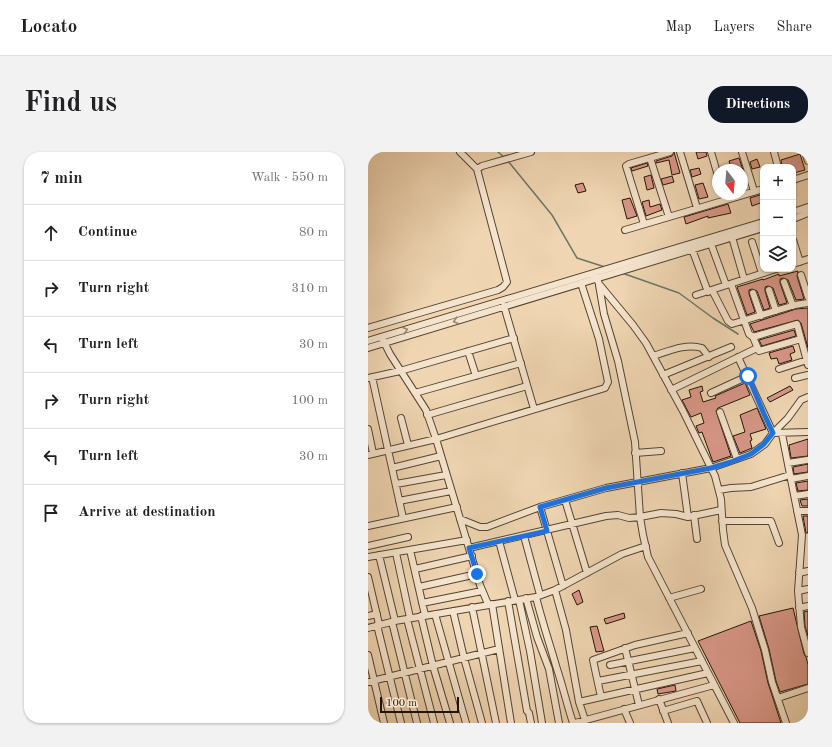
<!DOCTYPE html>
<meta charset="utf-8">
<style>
:root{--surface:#fff;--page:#f2f2f2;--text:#202124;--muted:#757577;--line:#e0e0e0;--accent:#111827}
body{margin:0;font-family:"Old Standard TT",serif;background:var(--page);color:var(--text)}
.controls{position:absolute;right:12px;top:12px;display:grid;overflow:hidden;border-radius:8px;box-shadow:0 1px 3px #0004}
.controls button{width:36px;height:36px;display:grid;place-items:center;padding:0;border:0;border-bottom:1px solid var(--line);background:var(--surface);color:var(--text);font:20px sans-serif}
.compass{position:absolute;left:344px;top:12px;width:36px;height:36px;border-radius:50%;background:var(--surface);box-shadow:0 1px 3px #0004;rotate:164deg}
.scale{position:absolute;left:12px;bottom:10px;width:79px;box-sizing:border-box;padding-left:4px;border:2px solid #221505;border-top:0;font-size:11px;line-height:14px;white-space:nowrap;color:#221505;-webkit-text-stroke:3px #f5e4cd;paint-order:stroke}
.stop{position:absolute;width:12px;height:12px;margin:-9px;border:3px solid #1a73e8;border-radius:50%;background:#fff}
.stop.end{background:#1a73e8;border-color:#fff;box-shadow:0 1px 4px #0008}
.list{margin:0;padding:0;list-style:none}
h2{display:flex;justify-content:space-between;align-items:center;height:52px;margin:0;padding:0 16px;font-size:17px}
h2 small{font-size:13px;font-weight:400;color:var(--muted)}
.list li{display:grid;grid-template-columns:26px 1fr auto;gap:12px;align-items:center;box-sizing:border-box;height:56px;padding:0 16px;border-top:1px solid var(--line)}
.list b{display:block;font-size:15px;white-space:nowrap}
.list em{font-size:13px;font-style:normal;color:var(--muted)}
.icon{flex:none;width:22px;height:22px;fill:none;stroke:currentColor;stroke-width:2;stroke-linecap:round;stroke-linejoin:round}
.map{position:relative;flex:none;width:440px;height:571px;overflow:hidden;border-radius:16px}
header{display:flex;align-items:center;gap:24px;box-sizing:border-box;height:56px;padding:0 20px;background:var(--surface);border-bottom:1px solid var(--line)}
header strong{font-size:19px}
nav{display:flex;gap:22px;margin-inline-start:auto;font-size:14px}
.intro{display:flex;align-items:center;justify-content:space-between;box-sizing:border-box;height:96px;padding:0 24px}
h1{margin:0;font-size:28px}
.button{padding:10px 18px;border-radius:16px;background:var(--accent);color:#fff;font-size:14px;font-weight:700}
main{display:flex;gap:24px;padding:0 24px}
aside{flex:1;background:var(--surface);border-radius:16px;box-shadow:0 1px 3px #0004}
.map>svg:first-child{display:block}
</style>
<header>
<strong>Locato</strong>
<nav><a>Map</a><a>Layers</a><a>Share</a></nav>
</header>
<div class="intro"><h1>Find us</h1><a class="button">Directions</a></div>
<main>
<aside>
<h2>7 min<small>Walk · 550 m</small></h2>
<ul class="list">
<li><svg class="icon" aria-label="ahead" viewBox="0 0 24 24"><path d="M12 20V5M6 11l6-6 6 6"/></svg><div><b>Continue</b></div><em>80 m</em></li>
<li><svg class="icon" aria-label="right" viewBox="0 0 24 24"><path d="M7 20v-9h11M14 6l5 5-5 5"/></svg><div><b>Turn right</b></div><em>310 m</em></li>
<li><svg class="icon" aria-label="left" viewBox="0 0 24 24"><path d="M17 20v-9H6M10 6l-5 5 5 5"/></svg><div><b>Turn left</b></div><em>30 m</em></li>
<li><svg class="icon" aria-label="right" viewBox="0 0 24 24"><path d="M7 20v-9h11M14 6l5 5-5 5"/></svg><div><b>Turn right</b></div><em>100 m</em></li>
<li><svg class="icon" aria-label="left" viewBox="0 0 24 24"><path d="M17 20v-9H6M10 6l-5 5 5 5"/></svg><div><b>Turn left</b></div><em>30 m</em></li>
<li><svg class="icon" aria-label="arrive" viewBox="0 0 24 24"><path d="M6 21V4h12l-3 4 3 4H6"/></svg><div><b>Arrive at destination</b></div></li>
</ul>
</aside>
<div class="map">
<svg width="440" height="571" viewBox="0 0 440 571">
<rect width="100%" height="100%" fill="#efd5b2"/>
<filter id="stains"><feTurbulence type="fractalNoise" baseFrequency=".005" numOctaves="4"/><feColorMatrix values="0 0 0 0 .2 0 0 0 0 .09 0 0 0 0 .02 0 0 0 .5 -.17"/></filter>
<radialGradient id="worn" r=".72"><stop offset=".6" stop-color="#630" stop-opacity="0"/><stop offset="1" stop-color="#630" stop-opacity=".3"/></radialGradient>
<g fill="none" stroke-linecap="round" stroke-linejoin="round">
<path stroke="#6b7766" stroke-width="1.5" d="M130 0 136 5
M140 9 184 63 209 106 237 115
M254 121 311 141 345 166 370 182"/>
</g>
<path fill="#d99788" stroke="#221505" d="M306 0 312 21 304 23 301 8 288 11V9L304 4Z
M328 0H338L339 4 330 7Z
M432 2 437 18 426 21 424 13 414 15 413 8Z
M371 6 375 18H364L361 9Z
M389 7 392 15 384 17 382 10Z
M279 11 280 14 264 19 263 16Z
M331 16 333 22 324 25 322 18Z
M283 23 286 36 279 38 276 25Z
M304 24 306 30 295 33 293 27Z
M215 31 218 39 210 41 207 33Z
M335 31 340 45 331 47 327 33Z
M395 42V50L384 54 382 46Z
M262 46 269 64 259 67 254 48Z
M281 48 282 55 292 52 294 58 278 64 274 50Z
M360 52 363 61 340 66V64L318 72 316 65Z
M430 119 429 124 436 147 428 148 420 128 415 126 412 127V131L419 151 411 153 405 136 400 134 397 135V139L402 156 396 158 389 139 384 137 381 138V142L387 160 379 163 369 135 395 127V128L411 122V124Z
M440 156V196L433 171 430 168 386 180 382 172 428 157Z
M426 178 428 184 394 194 391 188Z
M425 194 427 200 422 202 424 208 411 212 409 206 403 207 401 201Z
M377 231 382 243 350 256 348 259 363 304 345 310 334 280 331 281 328 274 336 271 333 261 323 265 314 248 323 245 321 238 334 234 335 239 332 240 335 250 348 246 347 244Z
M422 234 425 238 402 250 399 246Z
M389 256 398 277 382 282 384 288 382 289 384 296 372 301 365 284 377 280 372 263Z
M440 287V304L423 306 421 293Z
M440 312V320L426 322 425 315Z
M440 329V338L430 339 428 331Z
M440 347V354H434L432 348Z
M435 364H440V381H438Z
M211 438 215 450 209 453 204 442Z
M425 456 436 502 438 505 440 513V532L412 540 408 529 401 497 391 464Z
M440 459V484L437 474 436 460Z
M256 461 257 466 238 472 236 467Z
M383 469 393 499 400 531 413 571H372L330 489Z
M229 474 236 499 228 500 222 475Z
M307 533 308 539 290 542 289 537Z"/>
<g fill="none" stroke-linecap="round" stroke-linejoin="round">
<defs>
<path id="minor" d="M312 0 329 56
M343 0 350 24
M374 0 386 39
M406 0 410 15
M437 0 440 9
M282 6 301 65
M109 17 114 14 163 0
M425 28 440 23
M425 60 440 55
M425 67 440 61
M276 72 258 14 261 12 302 0
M257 78 395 37
M364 85 376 127
M425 88 432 110
M384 90 394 121
M343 92 358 133
M324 97 340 140
M425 112 440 107
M227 121 231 132 265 173 278 191 315 259 347 324 353 347 355 378 357 393 384 456 397 498 404 530 418 571
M433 123 440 145
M416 130 425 154
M363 132 381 182 385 185 391 199 433 187
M231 133 236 162 250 209 267 290 272 365 275 383 280 405 366 571
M344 138 360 169 364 172 427 153 440 151
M401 138 408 159
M385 141 393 164
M328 143 408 117
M136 154 166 257
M0 176 130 138 135 135 139 130 109 17 92 0
M385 185 429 172 440 213
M15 188 22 202 58 258 68 287 112 433 120 452
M0 189 395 70
M0 196 395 76
M100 199 108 224
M285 204C301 199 318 191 334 196L341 205
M370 205 405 281 440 280
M411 217 439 208
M295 223 363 195
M4 225 35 366
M0 226 32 219 146 186
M427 226 440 223
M303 238 389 196
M47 241 153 211
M343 241 380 224
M352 260 369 307
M59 263 159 234
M33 266 40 293
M0 277 5 301
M414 282 434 383 430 439 433 475 440 501
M267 301 293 299
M0 303 68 287 237 236 240 230 231 187 213 131
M420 311 439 308
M24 316 73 304
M314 321 320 365
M423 327 440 324
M28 332 78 323
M351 338 363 336 383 335 422 323
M427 344 440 342
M197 348 219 421
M31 349 83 339
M429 359H440
M326 363 329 387
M92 367 112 375H119L172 355
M354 369H403L411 391
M0 374 89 355
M156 384 172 443
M131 389 147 448
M0 394 40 385
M101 396 238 364 250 363 261 366 272 365 293 361 308 362 320 365 353 358
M42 398 57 463
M28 401 42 466
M11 403 27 469
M0 405 99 388
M47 417 104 404
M431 421 440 419
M0 425 11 472
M195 434 172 355 238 336 343 316 383 302 397 292 405 281 420 266 433 248 440 245
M51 435 109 422
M187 438 198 478 211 550 217 568
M430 439 440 437
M168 445C174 469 182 493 189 517 195 535 199 553 205 571
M158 446 169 485 181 517 191 571
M301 446 333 437
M151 448 162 499 174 571
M140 449 159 559 161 561 163 571
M54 451 114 439
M124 452 143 571
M104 455 128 571
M431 456 440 454
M85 459 96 506 114 571
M67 462 98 571
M0 464 9 462
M53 464 65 514 82 571
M39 467 66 571
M24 470 49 571
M9 473 33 571
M0 476 27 469 168 445 187 438 254 402 278 394
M257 496 271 553
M0 503 16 571
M242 513 327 496
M230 529 334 509
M0 530 131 497
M233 545 225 508 267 493 320 481
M410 546 440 536
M291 547 300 571
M211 550 340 521
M256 557 262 571
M295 559 329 549 339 571
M207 571 346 533"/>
</defs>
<use href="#minor" stroke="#554530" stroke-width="8"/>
<use href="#minor" stroke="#f5e4cd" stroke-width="6"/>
</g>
<defs><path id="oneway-chevron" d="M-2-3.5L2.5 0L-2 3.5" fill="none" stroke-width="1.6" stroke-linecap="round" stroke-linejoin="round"/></defs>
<g stroke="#968773">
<use href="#oneway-chevron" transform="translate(88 169) rotate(163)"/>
<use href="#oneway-chevron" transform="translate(37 178) rotate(-17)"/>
</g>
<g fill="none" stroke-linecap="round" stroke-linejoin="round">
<path stroke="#1a73e8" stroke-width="5" d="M109 422 101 396 179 379 172 355 238 336 343 316 363 310 383 302 396 292 405 281 396 262 380 224"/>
</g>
<rect width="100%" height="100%" filter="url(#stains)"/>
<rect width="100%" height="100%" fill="url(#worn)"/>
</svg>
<div class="controls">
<button>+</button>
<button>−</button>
<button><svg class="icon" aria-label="layers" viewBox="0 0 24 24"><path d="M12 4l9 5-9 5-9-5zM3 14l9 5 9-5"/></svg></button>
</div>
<svg class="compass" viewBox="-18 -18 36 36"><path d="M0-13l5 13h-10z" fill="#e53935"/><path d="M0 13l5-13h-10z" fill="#757577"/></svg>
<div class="scale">100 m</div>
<div class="stop" style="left:380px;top:224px"></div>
<div class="stop end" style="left:109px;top:422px"></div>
</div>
</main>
